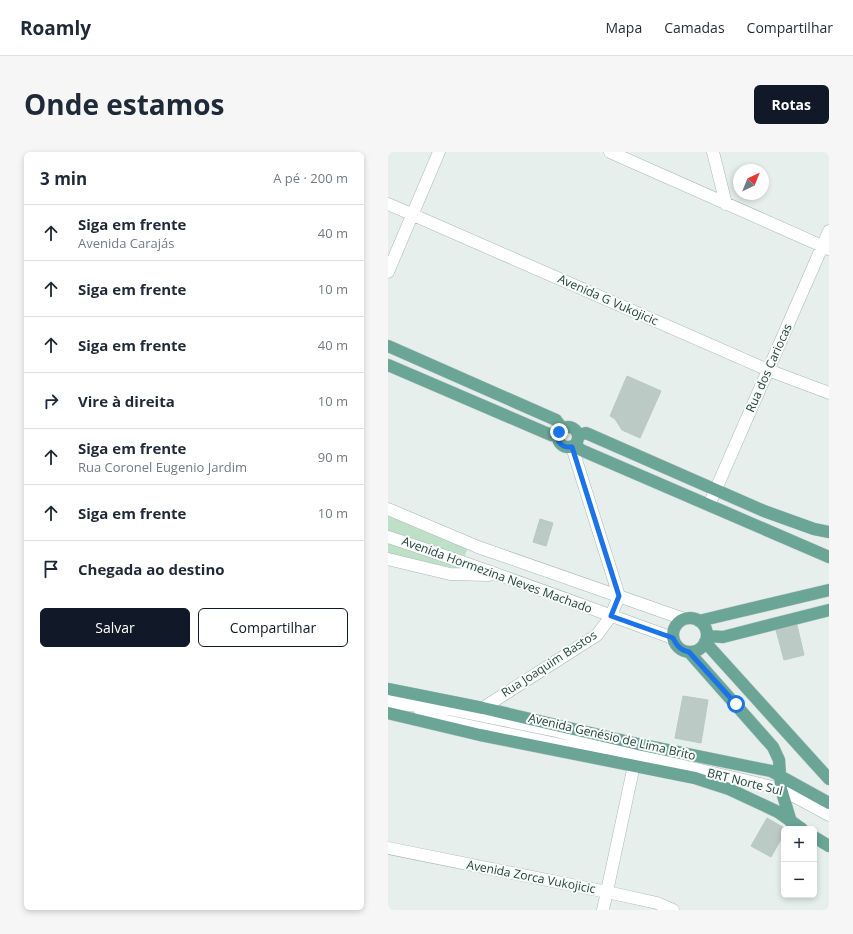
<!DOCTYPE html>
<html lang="pt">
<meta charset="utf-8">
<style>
:root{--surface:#fff;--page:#f6f6f7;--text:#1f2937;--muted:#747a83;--line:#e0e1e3;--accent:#111827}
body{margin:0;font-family:"Open Sans",sans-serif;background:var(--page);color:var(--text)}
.controls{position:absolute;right:12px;bottom:12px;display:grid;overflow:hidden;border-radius:6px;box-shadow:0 2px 6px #0003}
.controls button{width:36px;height:36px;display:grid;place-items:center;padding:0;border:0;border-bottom:1px solid var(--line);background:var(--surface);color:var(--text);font:20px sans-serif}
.compass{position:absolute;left:345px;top:12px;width:36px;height:36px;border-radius:50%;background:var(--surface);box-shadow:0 2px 6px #0003;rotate:43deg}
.stop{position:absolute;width:12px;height:12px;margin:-9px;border:3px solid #1a73e8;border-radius:50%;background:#fff}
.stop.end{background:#1a73e8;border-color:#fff;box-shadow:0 1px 4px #0008}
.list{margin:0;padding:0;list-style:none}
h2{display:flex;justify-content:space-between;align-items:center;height:52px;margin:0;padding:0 16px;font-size:17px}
h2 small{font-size:13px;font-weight:400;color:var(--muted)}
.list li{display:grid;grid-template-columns:26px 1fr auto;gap:12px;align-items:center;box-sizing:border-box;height:56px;padding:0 16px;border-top:1px solid var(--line)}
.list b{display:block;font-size:15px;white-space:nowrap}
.list p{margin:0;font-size:13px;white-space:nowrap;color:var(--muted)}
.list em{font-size:13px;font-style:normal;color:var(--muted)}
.actions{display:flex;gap:8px;padding:12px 16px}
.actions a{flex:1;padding:9px 0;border:1px solid var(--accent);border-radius:6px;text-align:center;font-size:14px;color:var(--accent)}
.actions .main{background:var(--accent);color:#fff}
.icon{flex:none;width:22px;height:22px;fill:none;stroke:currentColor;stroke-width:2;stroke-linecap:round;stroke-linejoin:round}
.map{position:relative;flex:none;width:441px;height:758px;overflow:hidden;border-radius:6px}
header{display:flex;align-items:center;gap:24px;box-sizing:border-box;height:56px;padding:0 20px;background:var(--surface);border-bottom:1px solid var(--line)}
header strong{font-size:19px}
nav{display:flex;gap:22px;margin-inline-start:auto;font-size:14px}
.intro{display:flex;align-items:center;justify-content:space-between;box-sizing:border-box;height:96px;padding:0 24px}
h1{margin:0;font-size:28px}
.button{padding:10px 18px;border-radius:6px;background:var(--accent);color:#fff;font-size:14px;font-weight:700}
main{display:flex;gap:24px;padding:0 24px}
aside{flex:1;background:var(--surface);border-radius:6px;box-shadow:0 2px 6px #0003}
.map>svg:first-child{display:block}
</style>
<header>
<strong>Roamly</strong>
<nav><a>Mapa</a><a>Camadas</a><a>Compartilhar</a></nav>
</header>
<div class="intro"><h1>Onde estamos</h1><a class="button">Rotas</a></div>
<main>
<aside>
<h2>3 min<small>A pé · 200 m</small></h2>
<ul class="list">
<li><svg class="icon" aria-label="ahead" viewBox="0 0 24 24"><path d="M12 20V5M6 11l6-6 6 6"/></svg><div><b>Siga em frente</b><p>Avenida Carajás</p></div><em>40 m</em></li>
<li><svg class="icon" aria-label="ahead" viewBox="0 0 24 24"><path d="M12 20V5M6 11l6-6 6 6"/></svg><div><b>Siga em frente</b></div><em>10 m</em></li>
<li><svg class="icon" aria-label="ahead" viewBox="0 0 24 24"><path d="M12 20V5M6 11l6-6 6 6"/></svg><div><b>Siga em frente</b></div><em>40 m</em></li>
<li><svg class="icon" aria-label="right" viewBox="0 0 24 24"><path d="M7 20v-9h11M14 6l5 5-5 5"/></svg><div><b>Vire à direita</b></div><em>10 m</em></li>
<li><svg class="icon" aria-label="ahead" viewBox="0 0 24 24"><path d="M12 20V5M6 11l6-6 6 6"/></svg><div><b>Siga em frente</b><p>Rua Coronel Eugenio Jardim</p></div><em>90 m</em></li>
<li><svg class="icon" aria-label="ahead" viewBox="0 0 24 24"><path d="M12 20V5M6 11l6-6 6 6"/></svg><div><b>Siga em frente</b></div><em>10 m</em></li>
<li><svg class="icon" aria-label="arrive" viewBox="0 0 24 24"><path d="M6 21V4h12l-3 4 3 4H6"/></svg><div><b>Chegada ao destino</b></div></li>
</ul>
<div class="actions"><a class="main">Salvar</a><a>Compartilhar</a></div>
</aside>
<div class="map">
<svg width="441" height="758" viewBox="0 0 441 758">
<rect width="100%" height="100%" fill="#e6efeb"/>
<path fill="#bfe0c8" d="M0 361 80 396 71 417 0 402Z"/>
<path fill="#bbcac4" stroke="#b8c9c2" d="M239 224 273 239 252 286 234 278 227 267 222 264Z
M152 367 165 371 158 394 145 390Z
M409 473 416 503 396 508 388 478Z
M295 544 320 548 313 591 287 586Z
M379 666 398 677H396V682L383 705 363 694Z"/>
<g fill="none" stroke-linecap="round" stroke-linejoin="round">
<defs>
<path id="minor" d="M222 0 441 97
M325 0 338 52
M0 52 380 218 441 241
M0 120 51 0
M321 353 441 79
M0 357 90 395 296 467
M0 385C96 416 190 452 285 486
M0 407 62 422 101 423
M0 549 20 553 61 557 164 578 192 585 222 597 393 637 441 663
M95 556 209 483 223 464 231 444 184 295
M32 558 58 569 193 597H215
M0 696 219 740 269 751 285 758
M215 758 246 613"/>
<path id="major" d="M0 194 168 268 174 276
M0 213 163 283 169 284
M170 285a10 10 0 1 1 20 0a10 10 0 1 1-20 0Z
M191 283 198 281 376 359 426 377 441 380
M188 293 193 298 441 405
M285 483a17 17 0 1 1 34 0a17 17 0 1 1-34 0Z
M311 469 441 438
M319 484 335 485 441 458
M317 490 441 627
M301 500 385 595 391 608 393 637 403 670
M0 537 95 556 250 592 383 619 441 651
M0 561 92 583 307 626 341 637 390 660 414 677
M426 685 441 694"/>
</defs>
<use href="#minor" stroke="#a8b8b2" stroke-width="13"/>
<use href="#major" stroke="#c2cac8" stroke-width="13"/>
<use href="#minor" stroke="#fff" stroke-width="12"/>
<use href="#major" stroke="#6aa596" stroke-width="12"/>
</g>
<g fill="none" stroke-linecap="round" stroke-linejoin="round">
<path stroke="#1a73e8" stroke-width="5" d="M171 280C167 290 174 296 184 295L231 444 223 464 285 486C289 494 292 498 301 500L348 552"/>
</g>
<g text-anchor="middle" stroke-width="4" stroke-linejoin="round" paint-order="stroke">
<g font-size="12" fill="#24423a" stroke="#f7fbf9">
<text transform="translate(220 148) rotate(24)" y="4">Avenida G Vukojicic</text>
<text transform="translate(381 216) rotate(-66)" y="4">Rua dos Cariocas</text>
<text transform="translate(109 423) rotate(20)" y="4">Avenida Hormezina Neves Machado</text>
<text transform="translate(161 512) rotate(-33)" y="4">Rua Joaquim Bastos</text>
<text transform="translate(224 585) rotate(13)" y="4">Avenida Genésio de Lima Brito</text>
<text transform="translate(357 630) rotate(14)" y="4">BRT Norte Sul</text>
<text transform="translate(143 725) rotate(11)" y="4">Avenida Zorca Vukojicic</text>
</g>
</g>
</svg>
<div class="controls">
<button>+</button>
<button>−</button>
</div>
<svg class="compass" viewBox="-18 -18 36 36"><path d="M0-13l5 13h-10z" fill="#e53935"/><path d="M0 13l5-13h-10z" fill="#747a83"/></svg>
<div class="stop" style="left:348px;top:552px"></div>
<div class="stop end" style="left:171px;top:280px"></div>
</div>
</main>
